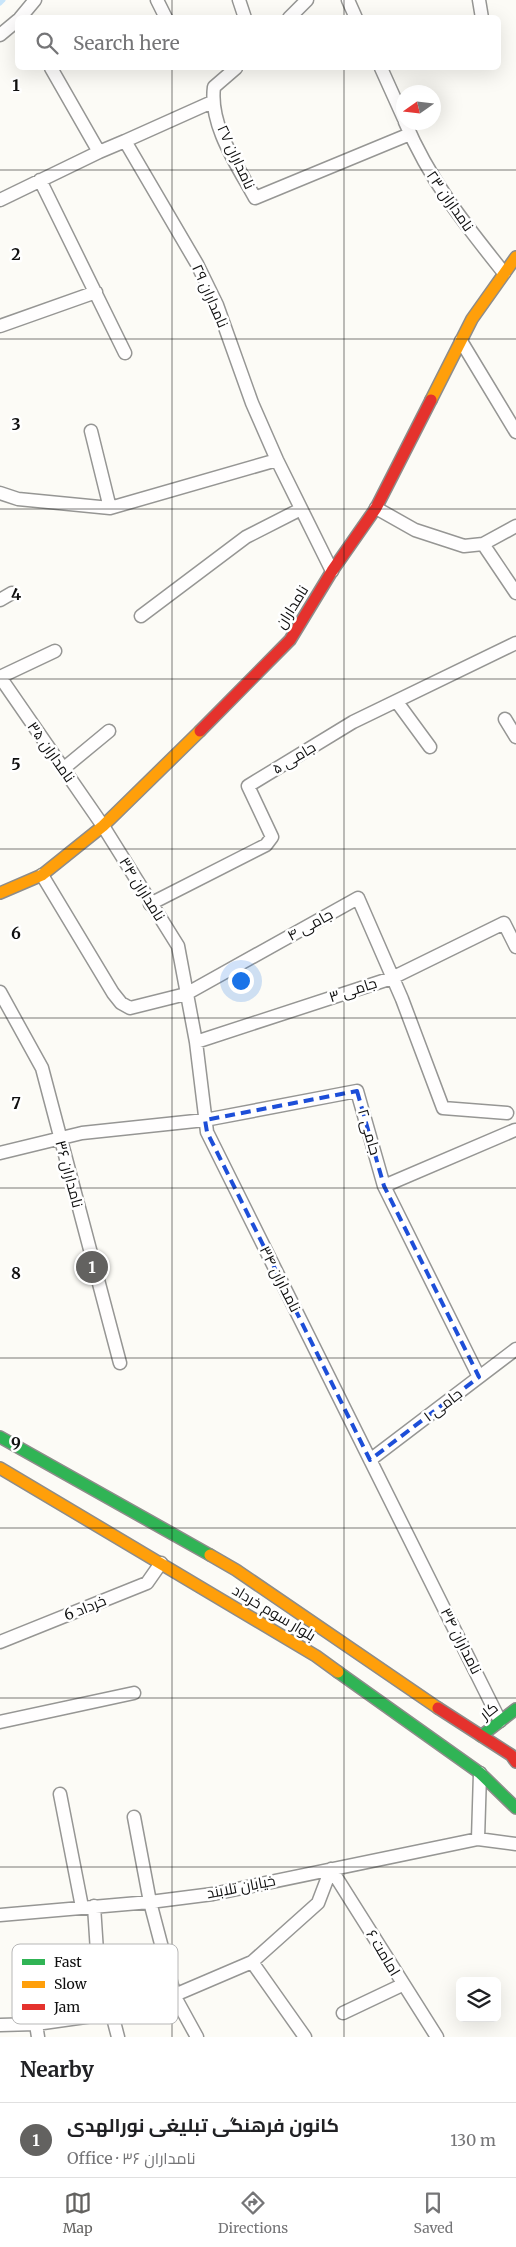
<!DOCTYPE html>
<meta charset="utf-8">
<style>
:root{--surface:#fff;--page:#f2f2f2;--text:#202124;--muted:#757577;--line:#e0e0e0;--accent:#636260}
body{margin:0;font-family:Merriweather,Cairo,serif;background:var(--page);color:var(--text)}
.controls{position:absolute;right:15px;bottom:15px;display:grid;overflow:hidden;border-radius:8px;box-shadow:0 5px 20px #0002}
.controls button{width:45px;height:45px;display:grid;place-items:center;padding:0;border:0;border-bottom:1px solid var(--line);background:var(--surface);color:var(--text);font:25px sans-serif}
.compass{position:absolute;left:396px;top:85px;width:45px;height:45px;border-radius:50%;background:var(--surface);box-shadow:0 5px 20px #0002;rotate:256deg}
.you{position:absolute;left:240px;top:980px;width:18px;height:18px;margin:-12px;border:4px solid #fff;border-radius:50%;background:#1a73e8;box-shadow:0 0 0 8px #1a73e833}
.badge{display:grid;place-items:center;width:32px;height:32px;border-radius:50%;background:var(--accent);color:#fff;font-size:16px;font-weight:700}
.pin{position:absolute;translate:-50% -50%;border:2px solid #fff;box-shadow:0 1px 5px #0006}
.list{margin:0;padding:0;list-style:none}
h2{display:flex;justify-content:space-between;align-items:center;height:65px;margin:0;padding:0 20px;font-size:21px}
h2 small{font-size:16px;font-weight:400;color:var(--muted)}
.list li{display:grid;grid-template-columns:32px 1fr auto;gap:15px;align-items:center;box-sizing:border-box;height:75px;padding:0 20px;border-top:1px solid var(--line)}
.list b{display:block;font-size:19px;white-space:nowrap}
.list p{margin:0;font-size:16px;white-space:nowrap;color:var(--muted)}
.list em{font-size:16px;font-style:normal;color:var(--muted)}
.icon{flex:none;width:28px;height:28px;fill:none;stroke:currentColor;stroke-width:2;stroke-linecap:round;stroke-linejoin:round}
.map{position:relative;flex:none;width:516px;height:2037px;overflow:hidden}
.search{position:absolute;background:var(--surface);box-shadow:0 5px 20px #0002;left:15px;right:15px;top:15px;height:55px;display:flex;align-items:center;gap:12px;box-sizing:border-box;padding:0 18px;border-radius:8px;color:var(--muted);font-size:19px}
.sheet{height:140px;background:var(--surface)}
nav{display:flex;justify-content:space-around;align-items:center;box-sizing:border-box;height:70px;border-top:1px solid var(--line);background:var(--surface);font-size:14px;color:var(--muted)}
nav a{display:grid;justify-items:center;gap:2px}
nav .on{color:var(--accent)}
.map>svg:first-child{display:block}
</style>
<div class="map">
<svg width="516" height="2037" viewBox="0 0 516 2037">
<rect width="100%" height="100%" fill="#fcfbf6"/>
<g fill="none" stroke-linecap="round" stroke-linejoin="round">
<path stroke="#c8e5fa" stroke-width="5" d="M0 3 3 0"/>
<defs>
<path id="street" d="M157 0 166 18
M239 0 245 18
M348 0 356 18
M479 0 482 18
M20 18 35 0
M289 18 307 0
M0 35 18 20
M51 68 99 152 125 141 197 264 217 305 252 403 277 460 332 571
M236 68 214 87C209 125 237 165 255 198L410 134
M381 68 404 119
M405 122C430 181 464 223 504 273
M125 141 212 102
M40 180 125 353
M0 200 99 152
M0 326 96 292
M461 341 516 432
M91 431 110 508
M0 493 18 499 110 508 277 460
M376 508 415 530 464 546 483 544 516 593
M483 544 516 526
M0 600 12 593
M141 616 246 537 301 509
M0 677 103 826 178 946 196 1042 207 1132 500 1721
M0 677 55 651
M397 702 430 747
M505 719 516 737
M63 769 109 731
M42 875 113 993 121 1003 130 1008 186 994 358 898 402 999 443 1108 507 1113
M150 904 266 845 272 837 248 786 353 722 516 643
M0 992 42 1068 120 1363
M196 1042 392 978 504 923 516 947
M0 1153 82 1133 205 1120 357 1091 384 1186 515 1130
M384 1186 479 1377
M370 1460 516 1349
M0 1642 147 1583 161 1563
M0 1722 134 1693
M480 1773 478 1839 516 1844
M60 1794 82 1907
M134 1817 150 1902 175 1997 197 2037
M331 1869 437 2037
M94 1906 98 1967
M0 1915 150 1902 213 1894 478 1839
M252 1962 305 2037
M343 2013 402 1985
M112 2014 118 2037
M36 2024 142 2009 252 1962 318 1903 331 1869
M0 2025 36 2024 38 2037"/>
<path id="fast" d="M0 1437 210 1555
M338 1672 480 1773 516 1808
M481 1736 516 1709"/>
<path id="slow" d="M431 400 472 319 516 257
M0 893 42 875 103 826 200 731
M0 1468 316 1656 338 1672
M210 1555 236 1570 438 1708"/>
<path id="jam" d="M200 731 290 640 332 571 376 508 431 400
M438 1708 511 1755 516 1762"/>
</defs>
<use href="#street" stroke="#969694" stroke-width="15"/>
<use href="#fast" stroke="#8d8c8a" stroke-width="14"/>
<use href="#slow" stroke="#8d8c8a" stroke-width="14"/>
<use href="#jam" stroke="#8d8c8a" stroke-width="14"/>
<use href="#street" stroke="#fffefe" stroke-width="12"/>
<use href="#fast" stroke="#30b455" stroke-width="11"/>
<use href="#slow" stroke="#ff9f0a" stroke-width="11"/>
<use href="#jam" stroke="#e5322d" stroke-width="11"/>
</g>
<path fill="none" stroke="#1d4ed8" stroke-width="4" stroke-dasharray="10 6" stroke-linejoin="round" d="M357 1091 384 1186 479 1377 370 1460 207 1132 205 1120Z"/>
<path fill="none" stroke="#101010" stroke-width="1" stroke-opacity="0.55" d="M172 0V18M344 0V18M172 68V2037M344 68V2037M0 170H516M0 339H516M0 509H516M0 679H516M0 849H516M0 1018H516M0 1188H516M0 1358H516M0 1528H516M0 1698H516M0 1867H516"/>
<g text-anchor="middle" stroke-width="5" stroke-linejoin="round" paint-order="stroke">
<g font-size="15" fill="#101010" stroke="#fff">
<text transform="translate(236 157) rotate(65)" y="5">نامداران ۲۷</text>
<text transform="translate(450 201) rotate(55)" y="5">نامداران ۲۳</text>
<text transform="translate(210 296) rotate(66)" y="5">نامداران ۲۹</text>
<text transform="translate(292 607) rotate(-58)" y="5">نامداران</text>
<text transform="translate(51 752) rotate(55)" y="5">نامداران ۳۵</text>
<text transform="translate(294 758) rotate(-31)" y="5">جامی ۵</text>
<text transform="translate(142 889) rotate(58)" y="5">نامداران ۳۴</text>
<text transform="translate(310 925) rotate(-29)" y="5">جامی ۴</text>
<text transform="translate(353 990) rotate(-18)" y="5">جامی ۳</text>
<text transform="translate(369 1132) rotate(74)" y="5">جامی ۲</text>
<text transform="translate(69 1174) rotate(75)" y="5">نامداران ۳۶</text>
<text transform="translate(280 1279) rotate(63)" y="5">نامداران ۳۴</text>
<text transform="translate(443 1405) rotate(-37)" y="5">جامی ۱</text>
<text transform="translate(85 1608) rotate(-22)" y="5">خرداد 6</text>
<text transform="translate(274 1613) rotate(31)" y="5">بلوار سوم خرداد</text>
<text transform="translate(461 1641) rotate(63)" y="5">نامداران ۳۴</text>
<text transform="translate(489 1711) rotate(-38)" y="5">کار</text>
<text transform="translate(241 1887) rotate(-11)" y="5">خیابان تلابند</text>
<text transform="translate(383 1953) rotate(59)" y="5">امامت ۶</text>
</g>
</g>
<rect x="12" y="1944" width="166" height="80" rx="8" fill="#fff" stroke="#b7b7b7" stroke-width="1"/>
<rect x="22" y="1959" width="23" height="6" fill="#30b455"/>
<rect x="22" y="1981" width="23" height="7" fill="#ff9f0a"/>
<rect x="22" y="2004" width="23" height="6" fill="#e5322d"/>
<g font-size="14" fill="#101010">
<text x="54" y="1967">Fast</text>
<text x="54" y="1989">Slow</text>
<text x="54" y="2012">Jam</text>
</g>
<g font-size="16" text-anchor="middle" font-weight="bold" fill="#101010" stroke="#fff" stroke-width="5" stroke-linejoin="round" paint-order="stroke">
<text x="16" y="91">1</text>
<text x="16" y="260">2</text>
<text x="16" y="430">3</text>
<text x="16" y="600">4</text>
<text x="16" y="770">5</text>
<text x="16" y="939">6</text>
<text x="16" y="1109">7</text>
<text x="16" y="1279">8</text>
<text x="16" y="1449">9</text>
</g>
</svg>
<div class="controls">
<button><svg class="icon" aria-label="layers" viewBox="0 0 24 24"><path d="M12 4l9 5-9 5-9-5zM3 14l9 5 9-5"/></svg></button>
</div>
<svg class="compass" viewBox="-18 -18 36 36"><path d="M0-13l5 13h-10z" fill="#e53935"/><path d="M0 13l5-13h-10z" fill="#757577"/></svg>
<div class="you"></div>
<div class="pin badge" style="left:92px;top:1267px">1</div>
<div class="search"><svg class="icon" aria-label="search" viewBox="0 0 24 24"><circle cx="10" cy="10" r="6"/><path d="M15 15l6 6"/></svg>Search here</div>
</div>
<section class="sheet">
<h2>Nearby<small></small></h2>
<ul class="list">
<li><span class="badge">1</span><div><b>کانون فرهنگی تبلیغی نورالهدی</b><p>Office · نامداران ۳۶</p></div><em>130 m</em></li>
</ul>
</section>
<nav>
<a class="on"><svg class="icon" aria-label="map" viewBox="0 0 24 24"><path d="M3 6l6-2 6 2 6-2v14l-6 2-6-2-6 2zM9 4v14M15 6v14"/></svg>Map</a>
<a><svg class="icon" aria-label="directions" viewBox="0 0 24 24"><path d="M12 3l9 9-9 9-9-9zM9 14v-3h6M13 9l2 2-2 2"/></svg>Directions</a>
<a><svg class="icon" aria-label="saved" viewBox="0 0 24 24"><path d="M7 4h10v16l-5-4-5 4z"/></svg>Saved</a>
</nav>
